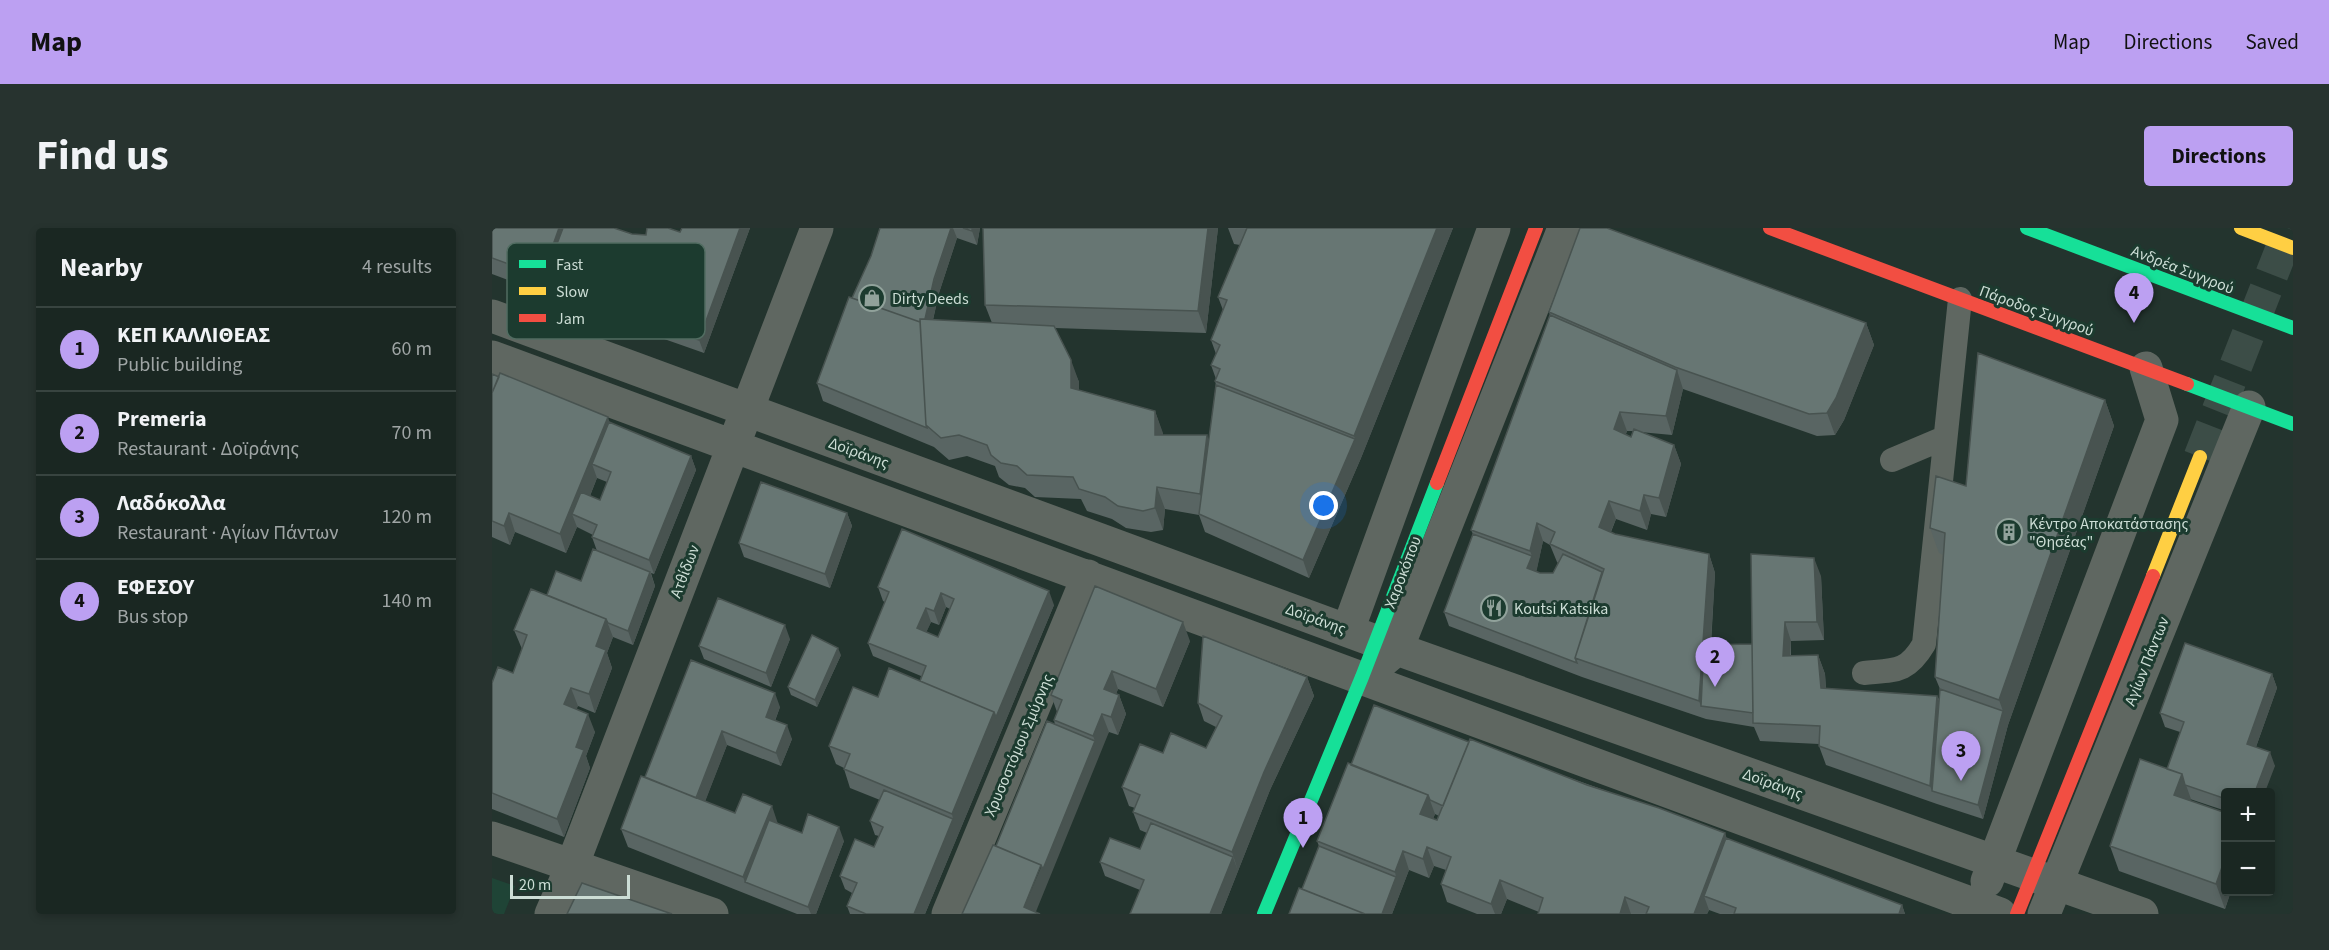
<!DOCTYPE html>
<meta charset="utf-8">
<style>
:root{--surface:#1a2722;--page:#27332f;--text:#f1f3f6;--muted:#9fa5a5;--line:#384440;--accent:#bca0f2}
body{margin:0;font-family:"Source Sans 3",sans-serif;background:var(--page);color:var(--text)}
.controls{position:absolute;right:18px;bottom:18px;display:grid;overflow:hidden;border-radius:6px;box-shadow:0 3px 9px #0003}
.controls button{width:54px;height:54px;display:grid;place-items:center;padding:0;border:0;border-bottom:2px solid var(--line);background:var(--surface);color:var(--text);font:30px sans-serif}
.scale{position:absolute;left:18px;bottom:15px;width:120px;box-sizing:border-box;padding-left:6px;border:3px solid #ccddd5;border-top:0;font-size:16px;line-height:21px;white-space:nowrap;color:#ccddd5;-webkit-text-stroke:4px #1c3b2f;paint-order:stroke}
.you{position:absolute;left:832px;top:278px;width:21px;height:21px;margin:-15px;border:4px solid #fff;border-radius:50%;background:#1a73e8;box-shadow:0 0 0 9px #1a73e833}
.badge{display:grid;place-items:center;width:39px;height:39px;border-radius:50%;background:var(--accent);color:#111;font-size:20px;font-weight:700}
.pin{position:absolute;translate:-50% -50px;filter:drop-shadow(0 2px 3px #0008)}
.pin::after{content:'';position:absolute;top:32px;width:21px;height:18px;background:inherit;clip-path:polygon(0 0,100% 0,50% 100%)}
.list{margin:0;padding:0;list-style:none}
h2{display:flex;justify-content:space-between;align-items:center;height:78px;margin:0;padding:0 24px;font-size:26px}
h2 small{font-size:20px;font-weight:400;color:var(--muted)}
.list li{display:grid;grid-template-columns:39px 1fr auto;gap:18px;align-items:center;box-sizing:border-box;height:84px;padding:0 24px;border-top:2px solid var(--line)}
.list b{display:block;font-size:22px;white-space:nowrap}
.list p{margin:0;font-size:20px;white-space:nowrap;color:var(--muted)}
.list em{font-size:20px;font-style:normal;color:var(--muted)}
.map{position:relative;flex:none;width:1801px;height:686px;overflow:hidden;border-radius:6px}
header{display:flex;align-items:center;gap:36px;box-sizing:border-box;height:84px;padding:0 30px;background:var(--accent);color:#111}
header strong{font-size:28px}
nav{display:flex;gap:33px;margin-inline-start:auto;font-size:21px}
.intro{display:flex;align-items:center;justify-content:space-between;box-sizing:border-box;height:144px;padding:0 36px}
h1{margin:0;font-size:42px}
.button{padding:15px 27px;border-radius:6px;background:var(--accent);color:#111;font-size:21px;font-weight:700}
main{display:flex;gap:36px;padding:0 36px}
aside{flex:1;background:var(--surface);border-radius:6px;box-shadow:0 3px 9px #0003}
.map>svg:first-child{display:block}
</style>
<header>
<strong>Map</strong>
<nav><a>Map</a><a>Directions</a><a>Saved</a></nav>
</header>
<div class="intro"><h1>Find us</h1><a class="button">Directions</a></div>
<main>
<aside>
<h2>Nearby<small>4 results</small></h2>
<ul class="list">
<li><span class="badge">1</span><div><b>ΚΕΠ ΚΑΛΛΙΘΕΑΣ</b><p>Public building</p></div><em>60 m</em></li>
<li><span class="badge">2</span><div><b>Premeria</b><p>Restaurant · Δοϊράνης</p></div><em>70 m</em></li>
<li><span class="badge">3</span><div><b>Λαδόκολλα</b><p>Restaurant · Αγίων Πάντων</p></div><em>120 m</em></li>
<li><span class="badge">4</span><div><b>ΕΦΕΣΟΥ</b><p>Bus stop</p></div><em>140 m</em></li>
</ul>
</aside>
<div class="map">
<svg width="1801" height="686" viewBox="0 0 1801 686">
<rect width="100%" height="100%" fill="#23342e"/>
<path fill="#1f4436" d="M0 650 23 658 12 686H0Z"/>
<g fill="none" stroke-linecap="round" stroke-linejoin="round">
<path stroke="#3c4d47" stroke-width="33" stroke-dasharray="33 16" stroke-linecap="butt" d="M1708 229 1798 0"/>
<path stroke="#5f6761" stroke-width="24" d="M1400 232 1452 210
M1372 445C1403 442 1415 445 1432 416L1468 71"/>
<path stroke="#5f6761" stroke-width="33" d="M0 88 905 421 1650 686
M0 129 1508 686
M856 402 1002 0
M888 435 905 421 1072 0
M0 610 220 686
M1495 653 1670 192 1654 140
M59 686 80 638 325 0
M456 686 596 348
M1552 686 1757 179"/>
<path stroke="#16e098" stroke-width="14" d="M1535 0 1801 100
M1695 156 1801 196
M772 686 870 449 945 255"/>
<path stroke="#ffcf43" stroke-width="14" d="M1749 0 1801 20
M1661 348 1708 229"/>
<path stroke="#f24e42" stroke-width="14" d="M1278 0 1695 156
M945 255 1044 0
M1525 686 1661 348"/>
</g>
<path fill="#596563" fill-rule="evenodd" d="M0 0 154 7 188 4 190 0H189H258L212 125 121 93 56 67 0 46Z
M388 0H488L485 17 465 10 447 65 441 92 500 95 493 77 491 0H726L714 105 563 100 587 154V162L663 183 671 207 717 211 724 157 723 153 724 151 719 137 724 126 719 112 731 82 726 69 748 17 742 16 736 0H961L869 230 817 350 713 304 707 287 673 281 671 302 659 304 634 300 620 291 595 283 589 271 543 269 533 260 517 257 507 249 503 238 475 228 457 232 442 219 331 173 325 155 360 70 379 28Z
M1057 84 1374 95 1382 117 1352 192 1343 207 1325 208 1191 161 1180 207 1148 204 1182 217 1189 236 1174 289 1159 286 1155 302 1124 291 1119 304 1123 306 1217 326 1223 345 1219 417 1260 416 1329 348 1332 412 1299 413V428L1326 427 1333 446 1334 461 1445 468 1447 471 1448 461 1443 449 1451 327 1447 325 1438 300 1474 258 1613 172 1622 198 1516 497 1491 591 1445 576 1334 537 1327 518V516L1268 513 1262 499 1214 491 1090 449 957 398 952 384 981 306 979 302 1058 87ZM1135 203H1141L1139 209 1134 206ZM1051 313 1058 317 1065 334 1066 335 1061 345H1048L1044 344Z
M0 146 199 228 204 242 162 346 159 345 163 358 141 417 121 409 115 425 120 440 103 485 86 478 84 481 103 504 94 528 98 540 72 609 0 581V455L21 445 30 421 22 402 55 367 89 353 137 336 105 323 100 309 101 307 85 299 74 325 23 304 18 317 0 309ZM105 250 115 254 108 272 98 268Z
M355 285 360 298 338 360 252 329 247 315Z
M386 359 562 377 433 686H358L355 678 360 665 353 661 348 648 382 619 387 608 383 607 378 593 388 572 358 560 352 541V540L344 536 337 518 386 469 428 453 429 448 381 428 376 415 393 374 391 373ZM454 379 458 381 446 409 434 404 439 394 447 397Z
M298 411 279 459 212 431 207 418Z
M698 413 671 479 626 461 624 466 627 467 634 486 626 507 617 504 470 686 504 618 563 497 562 492 565 484 559 467Z
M349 427 325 479 299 467 296 459Z
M199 432 288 479 283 493 300 511 289 538 235 517 213 573 243 585 286 596 310 605 352 613 324 686H305L136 619 129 601 153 549Z
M1780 446 1785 460 1764 519 1783 538 1734 564V583L1698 571V573L1734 663H1739L1733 681 1627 643 1618 618 1675 541 1688 504 1673 499 1668 485Z
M815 449 822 468 778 562 729 686 648 662 613 648 608 634 648 621 655 605 648 602 641 584 643 580 637 578 630 559 671 525 714 520 724 499 712 493 706 475Z
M977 514 1233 605 1234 610 1410 677 1413 686H1228L1217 682 1215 686H1046L1047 684 1015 671 1009 686H985L955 674 949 656 954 642 942 638 937 650 917 642 900 686 810 661 827 618 825 613 859 537ZM943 586 947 588 945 592 941 591Z"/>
<path fill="#485350" d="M67 0H81L51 53 56 67 50 48Z
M248 0H258L212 125 207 112Z
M459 0H461L465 10 447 65 436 113 429 94Z
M480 0H488L485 17 480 3Z
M716 0H726L714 105 706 83Z
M945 0H961L869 230 862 208Z
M1374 95 1382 117 1352 192 1343 207 1335 185Z
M579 132 587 154V182L579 160Z
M1185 142 1191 161 1180 207 1174 188Z
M1613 172 1622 198 1516 497 1507 472Z
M663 183 671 205V229L663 207Z
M1128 184 1135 203 1128 220 1122 201Z
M116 189 122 208 100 236 105 250 89 290 80 286 85 299 74 325 68 306Z
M715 207 723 229 716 288 708 266Z
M863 211 869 230 817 350 811 332Z
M1182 217 1189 236 1174 289 1167 270Z
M199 228 204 242 162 346 157 332Z
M665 259 673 281 671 302 663 280Z
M1152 267 1159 286 1155 302 1148 283Z
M1117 273 1124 291 1113 317 1107 299Z
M17 285 23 304 18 317 12 298Z
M355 285 360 298 338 360 333 346Z
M1045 295 1051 313 1045 341 1040 354 1035 340 1040 328 1038 323Z
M1217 326 1223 345 1215 478H1209L1207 473Z
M1322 330 1329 348 1332 412 1325 394Z
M158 344 163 358 141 417 136 403Z
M557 363 562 377 433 686H422L461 591 460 586 502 484Z
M449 365 454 379 447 397 442 383Z
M434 380 439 394 430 414 425 400Z
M114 391 121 409 115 425 120 440 103 485 97 466 104 418Z
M691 394 698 413 671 479 664 461Z
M1293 394 1299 413 1297 446 1291 428Z
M293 397 298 411 279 459 274 445Z
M346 420 349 427 325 479 323 472Z
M1326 427 1333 446 1335 479 1329 460Z
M620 443 626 461 619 479 612 461Z
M1780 446 1785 460 1760 530 1755 516Z
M815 449 822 468 778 562 746 643 740 624 772 544Z
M79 460 86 478 79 494 72 476Z
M283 465 288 479 279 503 274 489Z
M627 467 634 486 626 507 619 489Z
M1445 468 1452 486 1440 563 1438 558Z
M1511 483 1516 497 1491 591 1486 577Z
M96 486 103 504 94 528 98 540 72 609 65 591 84 519Z
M610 486 617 504 543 686 532 679 603 513 601 508Z
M295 497 300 511 289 538 284 525Z
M230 503 235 517 208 587 203 574Z
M1778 524 1783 538 1773 564H1763Z
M1690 546 1699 571 1691 592 1682 567Z
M936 567 943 586 935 604 928 586Z
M280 578 286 596 253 654 251 649Z
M347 599 352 613 324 686H319L316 679Z
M1233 605 1239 623 1212 668 1217 682 1215 686H1202Z
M935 619 942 638 937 650 931 631Z
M911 623 917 642 900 686H890L904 649 903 644Z
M1734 628V663H1739L1733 681 1724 656Z
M741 629 746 643 729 686H718Z
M1008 652 1015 671 1009 686H1003L999 676Z
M1133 669 1139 686H1128Z
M1410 677 1413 686H1407Z"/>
<path fill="#677673" stroke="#485350" stroke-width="1.5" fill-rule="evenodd" d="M0 0H67L50 48 0 30Z
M71 0H122L140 6 154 7 155 0H176L188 4 190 0H248L207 112 116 80 51 53Z
M388 0H459L442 51 433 91H428V94L360 70 379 28Z
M471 0H480V3Z
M491 0H716L706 83 493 77Z
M755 0H945L862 208 723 153 728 141 719 137 728 117 719 112 735 72 726 69Z
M1088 0H1115L1374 95 1344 170 1335 185 1317 186 1183 139 1057 84Z
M357 69 428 94 434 197 435 200 325 155Z
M1058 87 1185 142 1174 188 1128 184 1122 201 1139 209 1142 201 1182 217 1167 270 1152 267 1148 283 1117 273 1107 299 1123 306 1217 326 1207 473 1083 430 1112 341 1058 316 1063 304 1045 295 1038 323 979 302Z
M428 91 562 98 579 132V160L663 183V207H715L708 266 665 259 663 280 651 283 626 278 613 269 587 261 581 249 535 247 525 238 509 235 499 227 495 217 467 207 449 210 434 197Z
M1486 125 1613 172 1507 472 1443 449 1453 305 1438 300 1444 248 1474 258Z
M8 145 116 189 68 306 17 285 12 298 0 293V165Z
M0 146 7 149 0 165Z
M724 157 863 211 811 332 707 286Z
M117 194 199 228 157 332 100 309 105 297 80 286 89 264 108 272 119 244 100 236Z
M269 254 355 285 333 346 247 315Z
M410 301 557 363 504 489 502 484 428 453 434 438 376 415 397 364 386 359ZM449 365 462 371 446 409 425 400 434 380 442 383Z
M981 306 1040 328 1035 340 1048 345H1061L1071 326 1110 344 1083 430 1085 435 952 384Z
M101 321 158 344 136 403 116 395 114 391 55 367 64 343 89 353Z
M1259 326 1322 330 1325 394H1293L1291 428 1326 427 1329 460 1445 468 1438 558 1327 518 1328 498 1261 495Z
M603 358 691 394 664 461 620 443 612 461 627 467 619 489 610 486 601 508 562 492 570 472 559 467Z
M39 361 114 391 104 418 114 422 97 466 79 460 72 476 96 486 84 519 92 522 65 591 0 565V455L6 439 21 445 35 407 22 402Z
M226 370 293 397 274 445 207 418Z
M320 407 346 420 323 472 296 459Z
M711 408 815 449 772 544 740 624 641 584 648 567 630 559 648 516 671 525 679 505 714 520 730 488 706 475Z
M1693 415 1780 446 1755 516 1778 524 1763 564H1734V571L1693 557 1690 546 1675 541 1692 494 1668 485Z
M1260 416 1261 485 1209 478 1212 417Z
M199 432 283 465 274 489 295 497 284 525 230 503 204 570 153 549Z
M397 440 502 484 460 586 352 541 358 526 337 518 361 459 386 469Z
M1448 461 1511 483 1486 577 1440 563Z
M882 477 977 514 951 578 938 572 936 567 859 537Z
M555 493 603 513 551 641 549 637 504 618Z
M978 511 1095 557 1167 580 1233 605 1202 686H1154L1157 679 1133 669 1128 686H1046L1051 670 1008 652 999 676 949 656 959 629 935 619 931 631 911 623 903 644 825 613 856 535 936 567 928 586 945 592Z
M1648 531 1690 546 1682 567 1734 585V628L1724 656 1618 618Z
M149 548 243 585 251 566 280 578 251 649 129 601Z
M392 562 461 591 422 686H374L355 678 365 655 348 648 363 611 382 619 391 599 378 593Z
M316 586 347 599 316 679 253 654 277 592 310 605Z
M659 595 741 629 718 686H638L652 652 608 634 618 610 648 621Z
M1234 610 1410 677 1407 686H1242L1244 680 1212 668Z
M501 617 549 637 532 679 548 686H470Z
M827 618 904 649 890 686H873L810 661Z
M90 655 180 686H75Z
M807 660 873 686H797Z"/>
<defs>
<symbol id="shop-ring" viewBox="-11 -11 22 22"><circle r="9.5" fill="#1c3b2f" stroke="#91a29b" stroke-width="1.5"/><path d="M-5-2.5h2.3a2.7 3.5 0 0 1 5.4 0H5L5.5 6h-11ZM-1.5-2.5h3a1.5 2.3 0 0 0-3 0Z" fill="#91a29b"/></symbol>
<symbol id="building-ring" viewBox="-11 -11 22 22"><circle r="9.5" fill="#1c3b2f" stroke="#91a29b" stroke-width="1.5"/><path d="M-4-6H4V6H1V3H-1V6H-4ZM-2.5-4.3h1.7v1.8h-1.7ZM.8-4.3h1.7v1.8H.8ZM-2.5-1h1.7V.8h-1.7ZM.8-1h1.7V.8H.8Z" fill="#91a29b"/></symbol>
<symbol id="restaurant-ring" viewBox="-11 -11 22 22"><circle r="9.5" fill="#1c3b2f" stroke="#91a29b" stroke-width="1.5"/><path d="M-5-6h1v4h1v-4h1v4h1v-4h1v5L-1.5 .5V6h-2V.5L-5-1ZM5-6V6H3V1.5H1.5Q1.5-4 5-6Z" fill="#91a29b"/></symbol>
</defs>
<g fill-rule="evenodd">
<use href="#shop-ring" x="365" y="55" width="30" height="30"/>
<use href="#building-ring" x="1502" y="289" width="30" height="30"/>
<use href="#restaurant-ring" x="987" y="365" width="30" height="30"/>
</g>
<g text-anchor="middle" stroke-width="6" stroke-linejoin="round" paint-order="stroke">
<g font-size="16" fill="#ccddd5" stroke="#1c3b2f">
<text transform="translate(1691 41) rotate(21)" y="6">Ανδρέα Συγγρού</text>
<text transform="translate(1545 82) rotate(20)" y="6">Πάροδος Συγγρού</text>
<text transform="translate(367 224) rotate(20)" y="6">Δοϊράνης</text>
<text transform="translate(192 343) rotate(-69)" y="6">Ατθίδων</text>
<text transform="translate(910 344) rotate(-69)" y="6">Χαροκόπου</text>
<text transform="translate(824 390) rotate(20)" y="6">Δοϊράνης</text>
<text transform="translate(1654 433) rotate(-68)" y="6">Αγίων Πάντων</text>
<text transform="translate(526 517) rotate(-67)" y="6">Χρυσοστόμου Σμύρνης</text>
<text transform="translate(1281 555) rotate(20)" y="6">Δοϊράνης</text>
</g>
<g font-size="16" fill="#ccddd5" stroke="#1c3b2f" text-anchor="start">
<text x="400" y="76">Dirty Deeds</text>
<text x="1537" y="301">Κέντρο Αποκατάστασης<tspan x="1537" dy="18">"Θησέας"</tspan></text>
<text x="1022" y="386">Koutsi Katsika</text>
</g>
</g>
<rect x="15" y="15" width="198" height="96" rx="9" fill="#1c3b2f" stroke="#516c61" stroke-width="1.5"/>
<rect x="27" y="32" width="27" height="8" fill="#16e098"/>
<rect x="27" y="59" width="27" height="8" fill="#ffcf43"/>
<rect x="27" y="86" width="27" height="8" fill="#f24e42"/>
<g font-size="16" fill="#ccddd5">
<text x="64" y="42">Fast</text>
<text x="64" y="69">Slow</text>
<text x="64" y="96">Jam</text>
</g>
</svg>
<div class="controls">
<button>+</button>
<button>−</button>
</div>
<div class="scale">20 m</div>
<div class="you"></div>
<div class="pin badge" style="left:811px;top:620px">1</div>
<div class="pin badge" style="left:1223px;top:459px">2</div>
<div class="pin badge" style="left:1469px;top:553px">3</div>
<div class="pin badge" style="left:1642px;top:95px">4</div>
</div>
</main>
